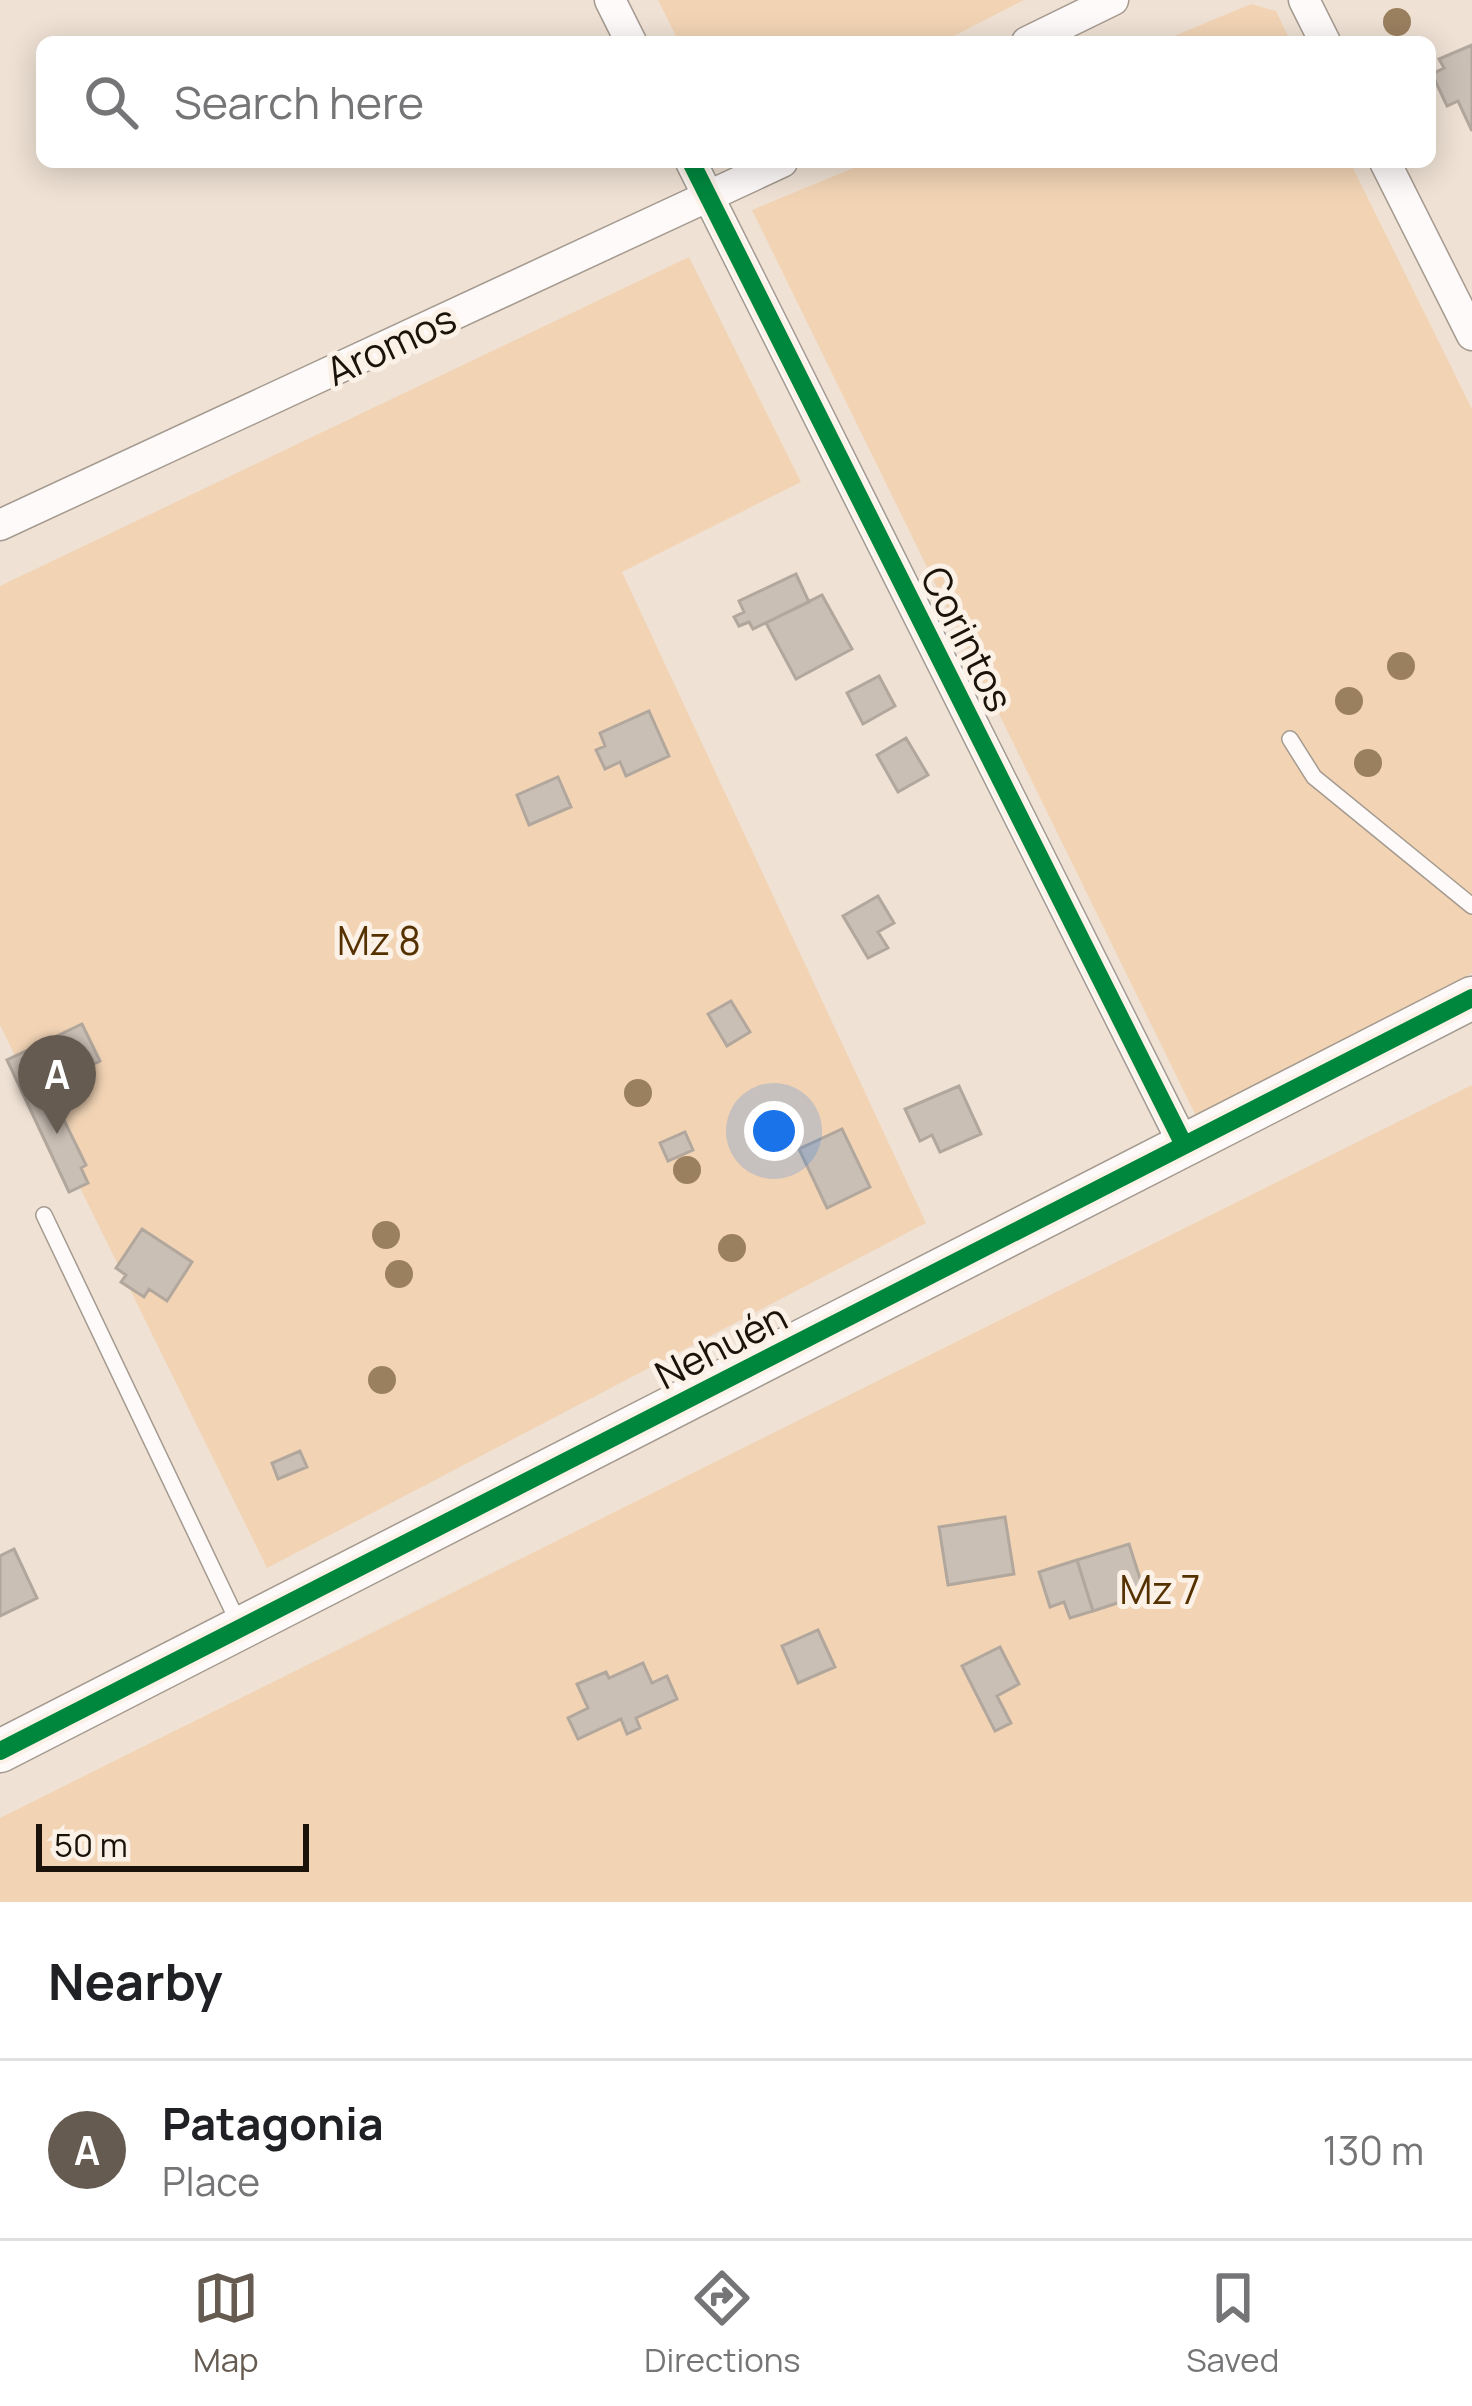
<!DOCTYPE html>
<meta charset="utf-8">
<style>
:root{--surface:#fff;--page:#f6f6f6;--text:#202124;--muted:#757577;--line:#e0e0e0;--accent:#655b51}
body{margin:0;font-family:Manrope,sans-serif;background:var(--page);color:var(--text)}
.scale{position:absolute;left:36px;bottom:30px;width:273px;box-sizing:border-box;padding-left:12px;border:6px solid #1b130a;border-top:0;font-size:33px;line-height:42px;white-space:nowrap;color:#1b130a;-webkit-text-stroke:9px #fbf1e7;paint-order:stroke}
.you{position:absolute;left:774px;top:1131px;width:42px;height:42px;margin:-30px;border:9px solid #fff;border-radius:50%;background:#1a73e8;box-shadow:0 0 0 18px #1a73e833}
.badge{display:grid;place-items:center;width:78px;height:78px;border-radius:50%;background:var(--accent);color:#fff;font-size:39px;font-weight:700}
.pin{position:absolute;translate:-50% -99px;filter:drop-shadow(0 3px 6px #0008)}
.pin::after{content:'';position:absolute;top:63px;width:42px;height:36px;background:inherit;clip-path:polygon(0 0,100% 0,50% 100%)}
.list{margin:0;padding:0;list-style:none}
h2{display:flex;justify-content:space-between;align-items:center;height:156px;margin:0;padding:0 48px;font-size:51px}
h2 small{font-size:39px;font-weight:400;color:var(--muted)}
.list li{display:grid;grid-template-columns:78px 1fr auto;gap:36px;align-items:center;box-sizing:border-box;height:180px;padding:0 48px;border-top:3px solid var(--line)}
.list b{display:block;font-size:45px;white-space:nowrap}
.list p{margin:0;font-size:39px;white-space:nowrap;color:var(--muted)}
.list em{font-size:39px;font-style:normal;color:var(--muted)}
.icon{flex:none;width:66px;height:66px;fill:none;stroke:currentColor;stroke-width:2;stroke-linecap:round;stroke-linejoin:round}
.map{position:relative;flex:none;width:1472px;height:1902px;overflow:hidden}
.search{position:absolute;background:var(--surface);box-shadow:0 6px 30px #0003;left:36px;right:36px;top:36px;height:132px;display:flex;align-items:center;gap:30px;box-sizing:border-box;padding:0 42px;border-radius:18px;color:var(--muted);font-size:45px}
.sheet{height:336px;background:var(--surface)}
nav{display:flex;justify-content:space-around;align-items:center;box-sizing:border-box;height:168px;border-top:3px solid var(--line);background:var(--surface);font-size:33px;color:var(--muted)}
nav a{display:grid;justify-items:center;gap:6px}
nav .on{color:var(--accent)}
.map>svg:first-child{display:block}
</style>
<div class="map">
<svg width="1472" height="1902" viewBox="0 0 1472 1902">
<rect width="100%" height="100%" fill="#efe1d4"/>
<path fill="#f2d4b5" d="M658 0H1024L942 42H679Z
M1251 4 1276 11 1291 42H1160Z
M868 162H1350L1472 409V973L1197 1118 752 210Z
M689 257 801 482 622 572 926 1223 267 1568 0 1025V586Z
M1472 1085V1902H0V1818Z"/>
<path fill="#cabfb5" stroke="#b2a79d" stroke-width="3" d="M1472 45V131L1458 101 1447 106 1432 74 1444 68 1439 59Z
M796 574 809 602 753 629 749 622 739 626 734 617 744 612 739 601Z
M822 595 852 649 796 679 766 623Z
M879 676 895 706 863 724 847 693Z
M649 711 669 756 626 776 620 762 605 769 596 750 605 746 600 733Z
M906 738 928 775 898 792 877 755Z
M558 777 571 807 529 825 517 795Z
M878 896 894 923 878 932 888 948 868 958 843 916Z
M731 1001 750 1032 727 1046 708 1014Z
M82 1024 100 1061 60 1080 69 1098 56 1104 86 1165 81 1168 88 1183 69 1192 7 1060Z
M959 1086 981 1134 940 1152 932 1135 920 1141 905 1109Z
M842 1129 870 1187 827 1208 799 1149Z
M685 1132 693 1150 668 1161 660 1143Z
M142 1229 192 1262 167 1301 149 1289 144 1297 121 1282 126 1275 116 1268Z
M300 1451 307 1467 278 1479 272 1463Z
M1005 1517 1014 1574 948 1585 939 1527Z
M1129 1544 1145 1594 1093 1611 1077 1560Z
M14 1549 37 1598 0 1616V1556Z
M1077 1560 1093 1611 1070 1618 1064 1602 1050 1607 1039 1572Z
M818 1630 835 1667 798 1683 782 1646Z
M1000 1647 1019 1684 997 1696 1011 1723 995 1731 962 1666Z
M643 1663 652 1683 667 1676 677 1699 636 1718 640 1728 627 1734 621 1719 578 1739 568 1718 588 1708 577 1684 606 1672 609 1678Z"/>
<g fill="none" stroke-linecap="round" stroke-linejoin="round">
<defs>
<path id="lane" d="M1290 739 1314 777 1472 906
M44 1215 239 1624"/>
<path id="street" d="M610 0 631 42
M1304 0 1325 42
M1027 42 1113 0
M691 162 1184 1145
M1385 162 1472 335
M0 525 782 162"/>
<path id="secondary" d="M0 1751 1472 998"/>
</defs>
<use href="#lane" stroke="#a49a8f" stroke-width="18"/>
<use href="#street" stroke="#a49a8f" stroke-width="33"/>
<use href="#secondary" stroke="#a49a8f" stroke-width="45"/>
<use href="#lane" stroke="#fdfaf9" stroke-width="15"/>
<use href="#street" stroke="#fdfaf9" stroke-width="30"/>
<use href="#secondary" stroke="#fdfaf9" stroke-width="42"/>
<defs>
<path id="cycleway" d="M691 162 1184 1145
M0 1751 1472 998"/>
</defs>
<use href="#cycleway" stroke="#fbf1e7" stroke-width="26"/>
<use href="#cycleway" stroke="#00873e" stroke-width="18"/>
</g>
<g fill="#9b805f">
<circle cx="1397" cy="22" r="14"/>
<circle cx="1401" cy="666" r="14"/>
<circle cx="1349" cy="701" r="14"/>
<circle cx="1368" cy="763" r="14"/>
<circle cx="638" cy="1093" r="14"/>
<circle cx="687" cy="1170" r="14"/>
<circle cx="386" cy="1235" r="14"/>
<circle cx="732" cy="1248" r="14"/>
<circle cx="399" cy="1274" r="14"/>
<circle cx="382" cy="1380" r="14"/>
</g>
<g text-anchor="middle" stroke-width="10" stroke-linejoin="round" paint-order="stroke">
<g font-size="39" fill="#1b130a" stroke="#fbf1e7">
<text transform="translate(391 345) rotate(-25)" y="14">Aromos</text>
<text transform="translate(967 639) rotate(63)" y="14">Corintos</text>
<text transform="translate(721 1346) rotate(-27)" y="14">Nehuén</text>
</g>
<g font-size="39" fill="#563100" stroke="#fbf1e7">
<text x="379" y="955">Mz 8</text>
<text x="1160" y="1604">Mz 7</text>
</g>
</g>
</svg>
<div class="scale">50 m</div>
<div class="you"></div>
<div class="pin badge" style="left:57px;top:1134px">A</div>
<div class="search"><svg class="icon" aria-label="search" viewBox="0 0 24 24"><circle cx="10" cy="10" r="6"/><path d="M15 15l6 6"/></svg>Search here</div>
</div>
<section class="sheet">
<h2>Nearby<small></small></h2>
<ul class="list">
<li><span class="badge">A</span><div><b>Patagonia</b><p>Place</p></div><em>130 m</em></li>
</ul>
</section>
<nav>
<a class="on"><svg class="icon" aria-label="map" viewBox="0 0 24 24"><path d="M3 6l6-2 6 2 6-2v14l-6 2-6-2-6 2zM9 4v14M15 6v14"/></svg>Map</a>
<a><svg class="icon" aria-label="directions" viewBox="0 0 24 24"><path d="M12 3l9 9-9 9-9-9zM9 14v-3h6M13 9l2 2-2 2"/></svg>Directions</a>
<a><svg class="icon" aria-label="saved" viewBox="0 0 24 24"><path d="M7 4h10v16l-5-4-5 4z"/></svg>Saved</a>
</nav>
